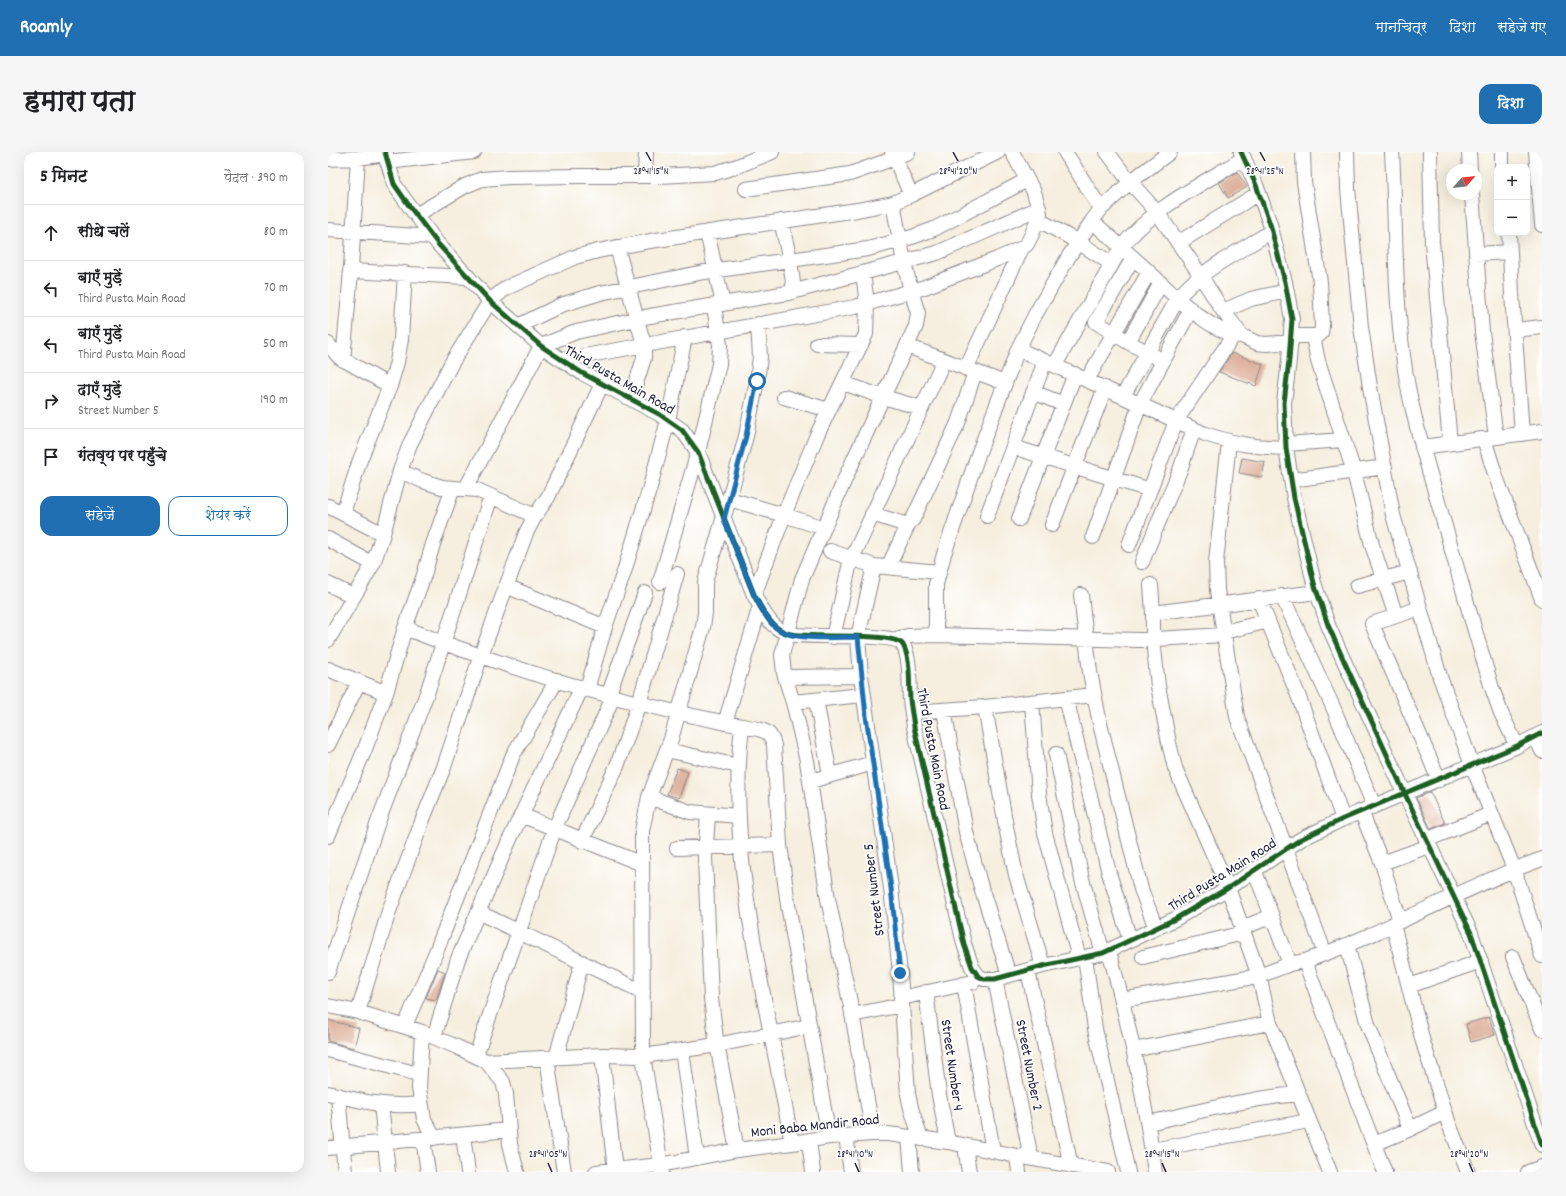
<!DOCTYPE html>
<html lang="hi">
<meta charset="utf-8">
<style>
:root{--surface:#fff;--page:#f6f6f6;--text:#202124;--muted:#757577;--line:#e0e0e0;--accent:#1f6fb2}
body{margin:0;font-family:Dekko,"Playpen Sans Deva",sans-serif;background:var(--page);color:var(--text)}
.controls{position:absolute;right:12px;top:12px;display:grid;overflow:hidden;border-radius:8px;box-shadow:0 4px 16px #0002}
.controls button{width:36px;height:36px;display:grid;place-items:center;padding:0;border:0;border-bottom:1px solid var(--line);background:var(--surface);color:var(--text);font:20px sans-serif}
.compass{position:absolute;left:1118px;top:12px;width:36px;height:36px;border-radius:50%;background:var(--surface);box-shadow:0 4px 16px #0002;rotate:63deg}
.stop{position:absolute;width:12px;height:12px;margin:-9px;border:3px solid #1f6fb2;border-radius:50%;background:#fff}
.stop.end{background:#1f6fb2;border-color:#fff;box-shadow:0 1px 4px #0008}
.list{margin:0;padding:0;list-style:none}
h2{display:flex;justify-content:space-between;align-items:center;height:52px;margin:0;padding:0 16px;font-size:17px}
h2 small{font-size:13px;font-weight:400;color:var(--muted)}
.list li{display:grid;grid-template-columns:26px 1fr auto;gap:12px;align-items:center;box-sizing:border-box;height:56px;padding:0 16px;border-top:1px solid var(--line)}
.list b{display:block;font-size:15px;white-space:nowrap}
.list p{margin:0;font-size:13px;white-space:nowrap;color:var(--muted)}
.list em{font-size:13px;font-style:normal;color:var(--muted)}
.actions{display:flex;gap:8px;padding:12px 16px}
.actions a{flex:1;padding:9px 0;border:1px solid var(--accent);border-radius:12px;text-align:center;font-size:14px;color:var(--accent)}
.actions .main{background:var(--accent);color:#fff}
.icon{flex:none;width:22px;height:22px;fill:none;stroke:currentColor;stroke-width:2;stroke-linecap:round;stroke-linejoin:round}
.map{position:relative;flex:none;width:1214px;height:1020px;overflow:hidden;border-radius:12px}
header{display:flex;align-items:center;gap:24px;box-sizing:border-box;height:56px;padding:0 20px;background:var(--accent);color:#fff}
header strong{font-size:19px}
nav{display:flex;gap:22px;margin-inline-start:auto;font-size:14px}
.intro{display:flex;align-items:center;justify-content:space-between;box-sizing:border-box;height:96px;padding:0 24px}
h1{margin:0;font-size:28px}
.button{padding:10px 18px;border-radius:12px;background:var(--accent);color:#fff;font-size:14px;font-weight:700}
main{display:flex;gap:24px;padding:0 24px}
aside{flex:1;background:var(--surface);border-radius:12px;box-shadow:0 4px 16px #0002}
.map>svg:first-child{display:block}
</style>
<header>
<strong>Roamly</strong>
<nav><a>मानचित्र</a><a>दिशा</a><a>सहेजे गए</a></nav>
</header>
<div class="intro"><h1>हमारा पता</h1><a class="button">दिशा</a></div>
<main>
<aside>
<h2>5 मिनट<small>पैदल · 390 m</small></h2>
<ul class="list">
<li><svg class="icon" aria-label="ahead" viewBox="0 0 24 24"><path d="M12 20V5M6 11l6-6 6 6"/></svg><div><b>सीधे चलें</b></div><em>80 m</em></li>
<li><svg class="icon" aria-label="left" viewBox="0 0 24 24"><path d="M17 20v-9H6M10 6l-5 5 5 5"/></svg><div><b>बाएँ मुड़ें</b><p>Third Pusta Main Road</p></div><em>70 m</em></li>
<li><svg class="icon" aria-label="left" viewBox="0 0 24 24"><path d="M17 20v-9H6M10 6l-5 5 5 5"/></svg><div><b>बाएँ मुड़ें</b><p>Third Pusta Main Road</p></div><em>50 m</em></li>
<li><svg class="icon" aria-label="right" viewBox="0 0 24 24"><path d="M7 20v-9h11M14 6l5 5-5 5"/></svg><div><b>दाएँ मुड़ें</b><p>Street Number 5</p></div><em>190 m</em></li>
<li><svg class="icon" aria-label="arrive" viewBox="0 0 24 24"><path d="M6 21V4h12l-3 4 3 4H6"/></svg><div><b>गंतव्य पर पहुँचे</b></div></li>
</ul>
<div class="actions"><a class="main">सहेजें</a><a>शेयर करें</a></div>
</aside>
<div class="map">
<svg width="1214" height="1020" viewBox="0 0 1214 1020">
<rect width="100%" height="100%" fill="#fff"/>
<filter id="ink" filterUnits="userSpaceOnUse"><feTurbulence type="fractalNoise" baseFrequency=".025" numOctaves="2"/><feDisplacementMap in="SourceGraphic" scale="8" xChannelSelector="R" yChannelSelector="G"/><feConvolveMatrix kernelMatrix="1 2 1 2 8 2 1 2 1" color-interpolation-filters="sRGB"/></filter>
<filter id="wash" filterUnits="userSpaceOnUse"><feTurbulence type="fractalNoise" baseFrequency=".012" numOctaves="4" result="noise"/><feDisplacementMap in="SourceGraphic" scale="16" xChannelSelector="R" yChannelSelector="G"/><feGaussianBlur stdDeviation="0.9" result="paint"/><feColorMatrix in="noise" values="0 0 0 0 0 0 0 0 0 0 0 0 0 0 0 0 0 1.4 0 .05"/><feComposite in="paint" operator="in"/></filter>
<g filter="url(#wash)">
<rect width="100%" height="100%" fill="#f6efdf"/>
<g id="blocks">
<path fill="#deb19c" d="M909 20 919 35 900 46 891 31Z
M904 201 935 212 928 234 891 220Z
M914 306 937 310 934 325 911 321Z
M349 616 360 620 351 646 339 642Z
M1102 640 1117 671 1103 677 1088 646Z
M110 817 117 820 108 848 98 846Z
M1161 865 1167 883 1143 890 1138 872Z
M0 868 31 876 26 896 0 889Z"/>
</g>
</g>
<g filter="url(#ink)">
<use href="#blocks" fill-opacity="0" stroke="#8c888d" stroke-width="1"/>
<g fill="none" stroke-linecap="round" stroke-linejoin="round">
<defs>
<path id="minor" d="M57 0 66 32 82 55 110 92 162 149 213 194 254 221 331 262 354 278 370 300 426 443C431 452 439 469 448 475 452 478 457 481 462 482 481 487 567 479 575 493 583 507 581 532 582 547 583 557 585 566 586 575L636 792 644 815 650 824 656 827H667L715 814 775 801 847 767 900 736 973 687 1015 667 1189 594 1214 581
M564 0 583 43
M737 0 773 57
M779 0 802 30 829 60 867 115 893 156 914 184 929 191 938 192 963 190
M913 0 928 33 942 72 957 130 964 167 961 208 956 251 958 296 966 346 986 431 1000 473 1016 509 1077 642 1143 781 1214 993
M1019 0 1020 37 1033 175 1042 235 1065 363 1112 525 1144 613 1186 717 1214 804
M1064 0C1068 68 1066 135 1075 203 1081 253 1096 301 1110 350 1128 412 1145 474 1164 536L1173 561 1189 594
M1102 0 1104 90 1122 291
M1141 0 1142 18
M1174 0V15
M1208 0 1214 73
M0 7 30 6 58 2
M59 10 146 0
M317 23 318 0
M418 37 522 22 567 6 580 0
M1144 42 1154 180 1168 285
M88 63 137 34 154 27 181 25 252 24H332L387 21 407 15 444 0
M711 68 750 90 784 112
M453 69 462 108 466 139
M764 69C783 86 802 103 821 120 844 141 883 182 914 184
M0 78 104 85
M379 80 395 152
M1181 81 1184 142 1194 282
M850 91 931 41
M289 95 316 193V206L303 247
M1148 102 1182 100
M22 119 139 125
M895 159 923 147 959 139
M190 174 233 153 272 141 376 120 540 97 584 85 606 77 699 28
M1187 178 1214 175
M963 184H990L993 181 994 174 992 130 976 30 975 0
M985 184 990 209 1026 320 1044 393 1068 464
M800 190 768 170 805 106
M0 192 11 205 62 234
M489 192 533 193
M579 194 677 231
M690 197 877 282C907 292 926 295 958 296
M828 205 800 190 833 131
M15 208 22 131 30 6
M234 208 527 155 594 136 669 107 694 96 699 92 704 82 712 61 706 40 684 0
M727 213 793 96C822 57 876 31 916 6
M638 217 694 96
M759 228 821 120
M515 231 555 245 594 256
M705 240 735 252
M795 244 850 146C872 118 914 98 944 79
M456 245 501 258
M1156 287 1168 325 1214 447
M901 290 888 410 889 438 909 565 997 802
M958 292 1016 288
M685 295 822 338
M1094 295 1214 279
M72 319 95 329 114 335 149 338 207 364
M963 328 1057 315
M138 336 213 194 248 180 322 164 460 141 609 101 711 56
M401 347 456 363 496 376
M0 354 55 382
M15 361 32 308 62 234 69 210 73 187 77 121
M544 362 576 372 581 371 585 367 630 271 647 220
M659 364 717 209
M691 367 747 222
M724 373 777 236
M765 385 812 252 863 157
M0 387 45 412
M801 393 848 269 905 184
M502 399 546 414
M814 410 852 318 866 277
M560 415 581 371
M332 430 370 300 391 212 392 193 386 154
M0 432 25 444
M823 433 825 461
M178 434 277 475
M1029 434 1082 420
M989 440 825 461V487L830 534 841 591 847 616 900 736 931 824 942 871 1002 1020
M426 443 458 358 489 283 538 182 539 152 535 121
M753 443 762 520 772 572 813 737 828 776
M954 444 1005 555 1046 654
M931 447 970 543 1015 667
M1092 456 1044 472 1111 628
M77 476C191 521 310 555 430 577 441 580 443 583 446 593L452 693 460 753 501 985
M896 480 940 469
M608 483V432L616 402 651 300 690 197 707 163 741 104 764 69 773 57 802 30 842 0
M505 485 522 411 616 208
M567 487 580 484 608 483 811 488 896 483
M0 488 45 412 55 382 72 319 82 292 123 212 162 149 178 136 247 105 270 99 322 89 529 58 565 51 583 43 670 0
M0 517 58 541
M457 525 533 524
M259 537 277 475 296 420 322 335 340 268 357 185
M280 544 317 441
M738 546 781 721 802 788
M488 548 502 623
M465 550 535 543
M704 550 711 642 717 681 751 806
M657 555 679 680 688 723 715 814
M616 558 638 680 653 735 681 823
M584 560 657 555 766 543
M397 571 432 454
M414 574C403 665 418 752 435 842 445 892 455 942 464 991
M1208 585 1214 599
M0 593 31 530
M339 598 410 614
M728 602 754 727 775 801
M483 629 545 611
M321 645 362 660 411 664
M1033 659 1054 711
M193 663 314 712
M380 663 377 706 383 846 388 887 409 998
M0 684 37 597 58 541 77 476 95 426 105 392 125 336
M1098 688 1163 662
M254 689 289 614 311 551 349 422
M349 696 452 693
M926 717 962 812 976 809 977 810 1041 980 1057 1020
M150 760 315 840
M1072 769 1054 711 1101 694
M1065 772 1095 890 1121 972 1140 1020
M914 776 944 764
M1019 793 1040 873 1082 977 1117 960
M775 801 780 803 783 806C802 876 817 948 827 1020
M757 805 767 877 800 1020
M815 805 916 781
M1185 805 1214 877
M977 809C1058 781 1133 736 1214 707
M700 819 743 1014
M0 820 50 670 99 541 163 344
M667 827 703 1006
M636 832 665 999
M1081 834 1153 809
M598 840 611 943 620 990
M573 846 645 830
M794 848 931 824 962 812
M0 854 30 860 94 880 129 895 158 909 175 930 178 942 182 992 189 1020
M30 860 61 759 95 667 116 615 153 503 198 381 207 364 220 345 274 232
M524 863 574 853
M77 874 108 800 185 603 229 528
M94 880 91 936 96 967 106 986
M106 885 130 807 181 689 254 535
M0 898 90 922
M354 898 369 1006
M805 898 942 871
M148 903 226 678 285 545
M274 903 287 1018
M219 906 236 1020
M228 906 254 810
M158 909 274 903 315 904 389 893 481 874
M0 941C31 949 60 956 93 952
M10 943 17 1020
M53 952 60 1020
M820 971C870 960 920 946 971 942
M545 982 522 850 500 747 479 609 466 554 456 521 454 503 474 427 520 320 588 174 590 161 583 139 576 110 565 51
M135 983 140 1020
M518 984 523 1020
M581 985 584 1020
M95 987 100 1020
M593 987 583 956 580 942 572 821 563 736 533 524 530 485 546 414 611 420
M481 989 485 1020
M1046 992 1082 977
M637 994 641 1020
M0 996 180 978
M824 998 981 969
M689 1004 691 1020
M268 1020 332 1013 409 998 464 991 501 985 545 982H560L620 990 689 1004 780 1020
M334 1020 315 904 314 679 321 645 343 587 375 475 377 461V430L401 347 418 284 429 229 432 205 430 172
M1200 1020 1214 1015"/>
</defs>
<use href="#minor" stroke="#8c888d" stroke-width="16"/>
<use href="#minor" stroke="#fff" stroke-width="14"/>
<defs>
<path id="cycleway" d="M57 0 66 32 82 55 110 92 162 149 213 194 254 221 331 262 354 278 370 300 426 443C431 452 439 469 448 475 452 478 457 481 462 482 481 487 567 479 575 493 583 507 581 532 582 547 583 557 585 566 586 575L636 792 644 815 650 824 656 827H667L715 814 775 801 847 767 900 736 973 687 1015 667 1189 594 1214 581
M913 0 928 33 942 72 957 130 964 167 961 208 956 251 958 296 966 346 986 431 1000 473 1016 509 1077 642 1143 781 1214 993"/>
</defs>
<use href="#cycleway" stroke="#fff" stroke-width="8"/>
<use href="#cycleway" stroke="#1b5e20" stroke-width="5"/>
</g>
</g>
<g fill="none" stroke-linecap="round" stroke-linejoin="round" filter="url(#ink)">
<path stroke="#1f6fb2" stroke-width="5" d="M429 229 418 284 396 367 426 443C431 453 438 465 446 474 462 490 508 485 530 485L538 564 563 736 572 821"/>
</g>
<path fill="none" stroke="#22223b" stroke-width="1.5" d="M318 0 323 9M625 0 630 9M932 0 937 9M220 1011 224 1020M527 1011 531 1020M834 1011 838 1020M1141 1011 1145 1020"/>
<g text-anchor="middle" stroke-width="3.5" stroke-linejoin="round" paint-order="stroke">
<g font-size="15" fill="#22223b" stroke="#fff">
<text transform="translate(292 227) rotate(30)" y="5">Third Pusta Main Road</text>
<text transform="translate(606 597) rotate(79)" y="5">Third Pusta Main Road</text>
<text transform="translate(894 722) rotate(-32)" y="5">Third Pusta Main Road</text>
<text transform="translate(545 738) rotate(-97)" y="5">Street Number 5</text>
<text transform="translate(625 913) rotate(82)" y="5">Street Number 4</text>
<text transform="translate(702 913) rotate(79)" y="5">Street Number 2</text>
<text transform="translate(487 973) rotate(-6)" y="5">Moni Baba Mandir Road</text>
</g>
</g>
<g font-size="10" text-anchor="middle" fill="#22223b" stroke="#fff" stroke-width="3.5" stroke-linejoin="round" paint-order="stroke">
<text x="323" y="22">28°41'15"N</text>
<text x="630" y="22">28°41'20"N</text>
<text x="937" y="22">28°41'25"N</text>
<text x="220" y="1005">28°41'05"N</text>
<text x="527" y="1005">28°41'10"N</text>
<text x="834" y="1005">28°41'15"N</text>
<text x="1141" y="1005">28°41'20"N</text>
</g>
</svg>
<div class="controls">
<button>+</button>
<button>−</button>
</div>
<svg class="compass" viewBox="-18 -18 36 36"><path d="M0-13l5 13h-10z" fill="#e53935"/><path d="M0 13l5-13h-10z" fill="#757577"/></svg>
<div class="stop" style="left:429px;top:229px"></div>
<div class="stop end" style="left:572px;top:821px"></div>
</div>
</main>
